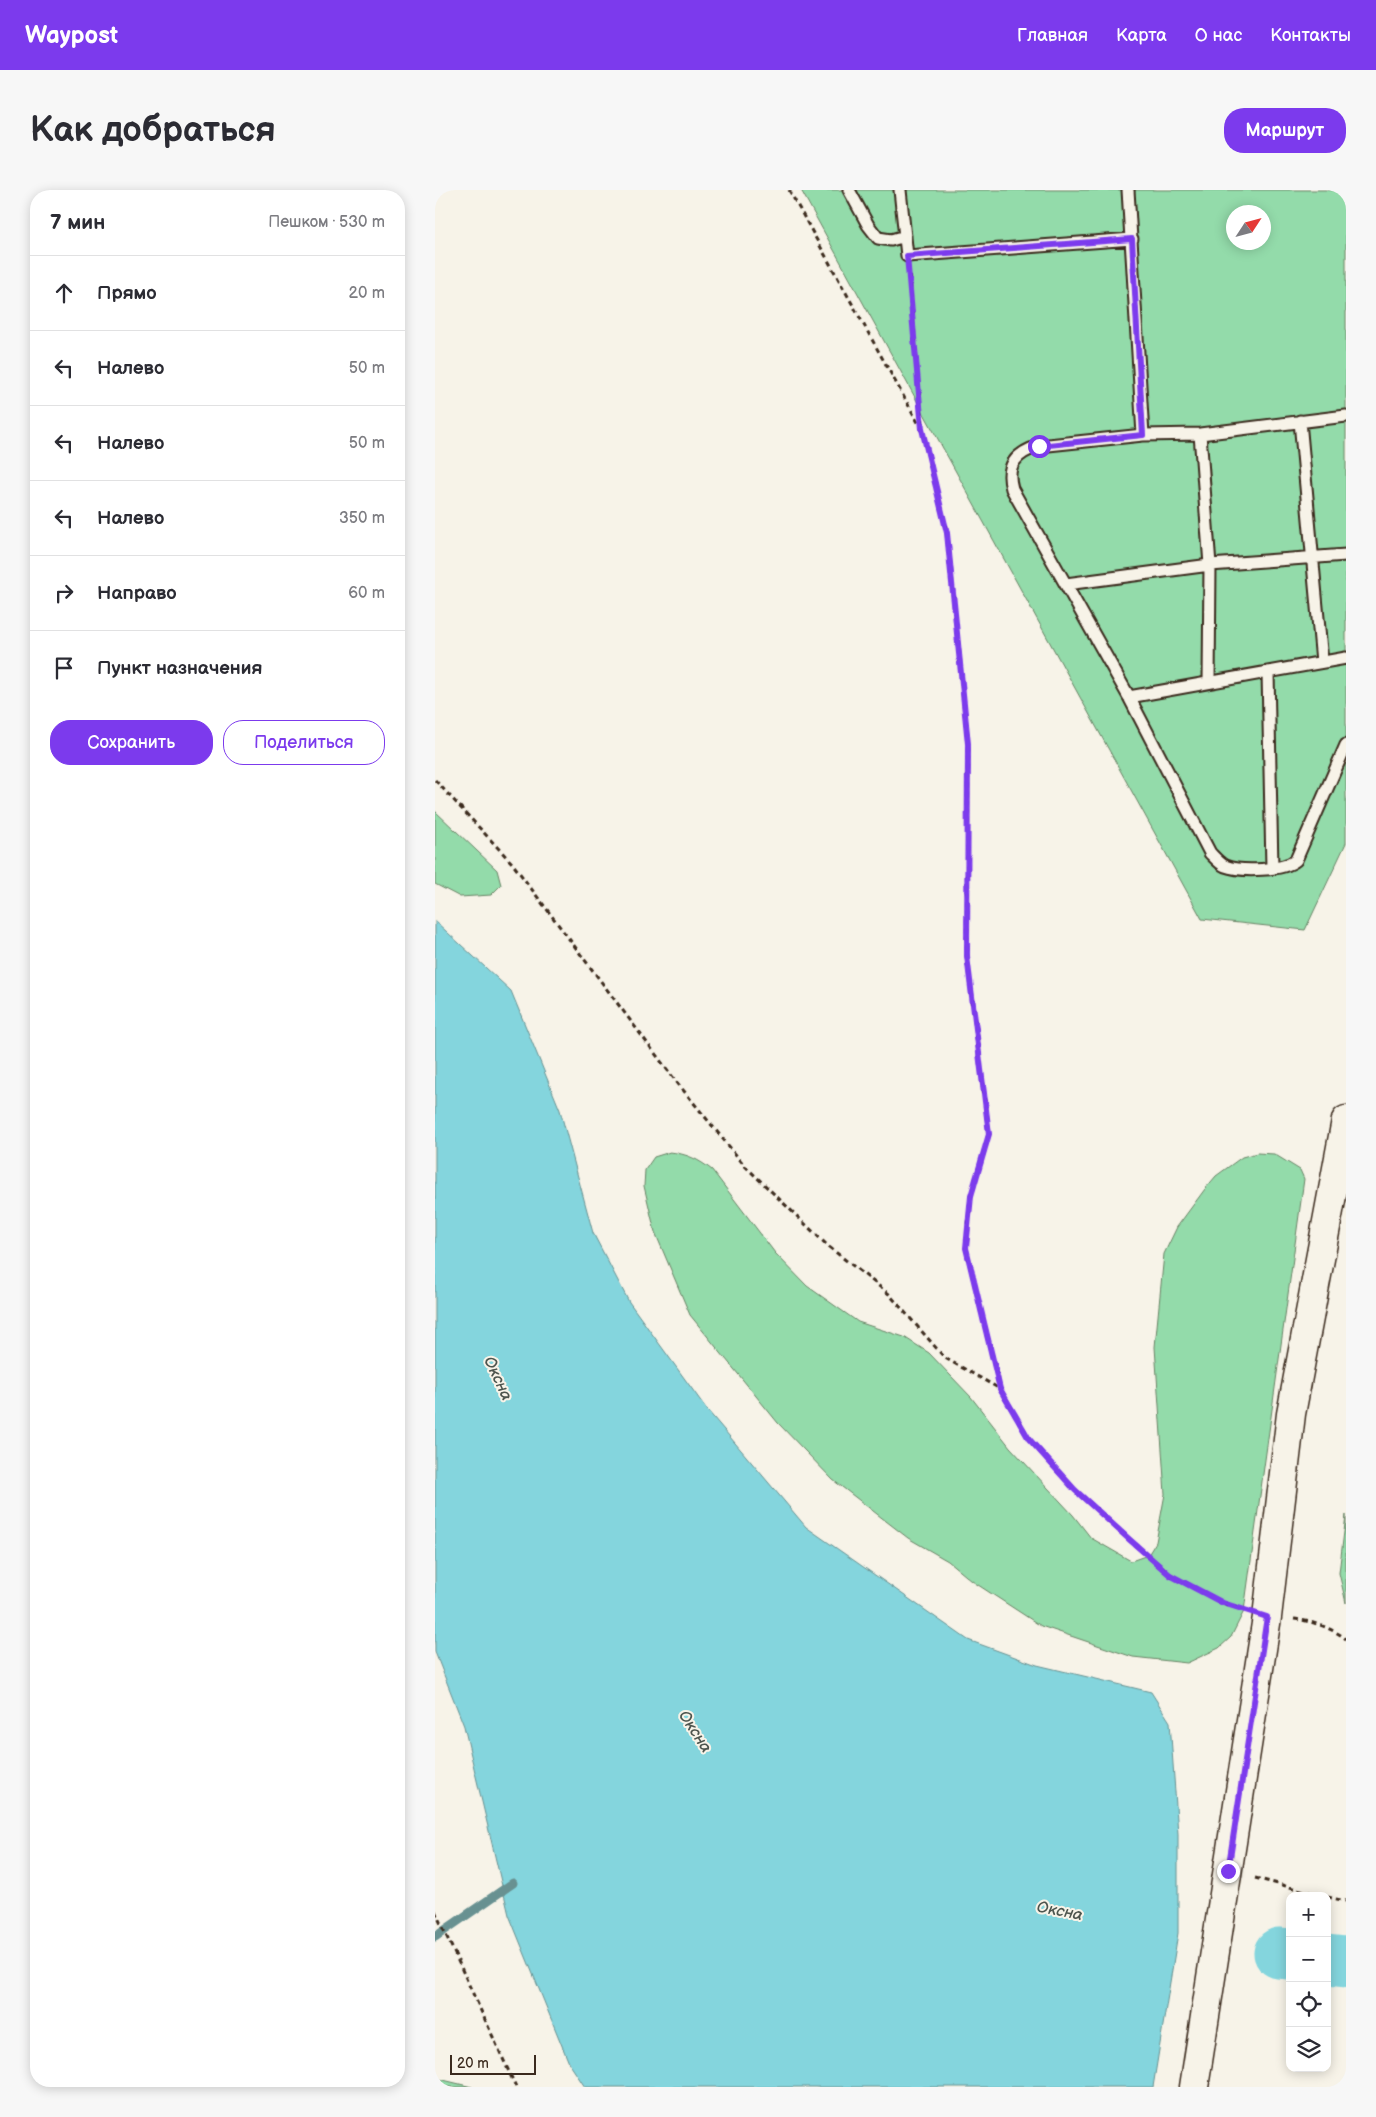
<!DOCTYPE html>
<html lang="ru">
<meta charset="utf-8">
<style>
:root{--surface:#fff;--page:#f7f7f7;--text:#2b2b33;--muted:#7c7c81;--line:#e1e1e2;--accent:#7c3aed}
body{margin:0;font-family:"Balsamiq Sans",sans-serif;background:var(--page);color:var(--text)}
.controls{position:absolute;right:15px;bottom:15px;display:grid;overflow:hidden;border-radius:10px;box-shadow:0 2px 12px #0003}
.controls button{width:45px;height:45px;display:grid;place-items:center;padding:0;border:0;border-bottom:1px solid var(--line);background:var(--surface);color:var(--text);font:25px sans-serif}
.compass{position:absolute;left:791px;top:15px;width:45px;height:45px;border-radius:50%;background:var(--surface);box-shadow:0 2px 12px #0003;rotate:54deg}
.scale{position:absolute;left:15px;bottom:12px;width:86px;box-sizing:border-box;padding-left:5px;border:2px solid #3b2a1e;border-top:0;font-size:14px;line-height:18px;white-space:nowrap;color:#3b2a1e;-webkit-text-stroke:4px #f7f3e8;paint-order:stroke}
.stop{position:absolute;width:15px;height:15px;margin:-11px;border:4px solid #7c3aed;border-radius:50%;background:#fff}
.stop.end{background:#7c3aed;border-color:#fff;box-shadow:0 1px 5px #0008}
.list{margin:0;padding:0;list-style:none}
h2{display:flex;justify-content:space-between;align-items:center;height:65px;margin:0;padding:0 20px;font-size:21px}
h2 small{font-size:16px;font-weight:400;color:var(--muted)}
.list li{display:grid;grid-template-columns:32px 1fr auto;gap:15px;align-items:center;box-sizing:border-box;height:75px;padding:0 20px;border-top:1px solid var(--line)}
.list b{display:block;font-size:19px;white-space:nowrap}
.list em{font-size:16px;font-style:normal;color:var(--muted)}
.actions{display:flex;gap:10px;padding:15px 20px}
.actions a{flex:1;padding:11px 0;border:1px solid var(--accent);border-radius:20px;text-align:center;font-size:18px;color:var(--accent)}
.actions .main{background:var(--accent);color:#fff}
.icon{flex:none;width:28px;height:28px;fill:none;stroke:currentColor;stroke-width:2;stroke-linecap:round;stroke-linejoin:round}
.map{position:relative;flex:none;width:911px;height:1897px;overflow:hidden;border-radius:20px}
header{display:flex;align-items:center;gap:30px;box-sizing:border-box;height:70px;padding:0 25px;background:var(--accent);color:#fff}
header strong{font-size:24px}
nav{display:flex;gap:28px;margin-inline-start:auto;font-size:18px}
.intro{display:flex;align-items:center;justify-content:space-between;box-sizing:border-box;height:120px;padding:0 30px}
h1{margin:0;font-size:35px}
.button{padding:12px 22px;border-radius:20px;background:var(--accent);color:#fff;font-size:18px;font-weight:700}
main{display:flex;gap:30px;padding:0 30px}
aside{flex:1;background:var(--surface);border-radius:20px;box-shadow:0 2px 12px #0003}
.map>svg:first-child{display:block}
</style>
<header>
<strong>Waypost</strong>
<nav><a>Главная</a><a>Карта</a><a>О нас</a><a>Контакты</a></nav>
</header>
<div class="intro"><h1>Как добраться</h1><a class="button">Маршрут</a></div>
<main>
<aside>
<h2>7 мин<small>Пешком · 530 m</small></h2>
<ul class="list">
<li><svg class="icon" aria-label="ahead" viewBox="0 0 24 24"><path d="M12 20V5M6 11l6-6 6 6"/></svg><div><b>Прямо</b></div><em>20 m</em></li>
<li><svg class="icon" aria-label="left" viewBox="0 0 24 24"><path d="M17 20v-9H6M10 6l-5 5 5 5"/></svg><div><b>Налево</b></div><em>50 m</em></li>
<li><svg class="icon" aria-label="left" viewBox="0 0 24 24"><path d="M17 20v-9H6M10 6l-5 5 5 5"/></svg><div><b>Налево</b></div><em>50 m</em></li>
<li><svg class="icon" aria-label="left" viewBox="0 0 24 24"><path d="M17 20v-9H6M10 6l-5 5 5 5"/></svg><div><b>Налево</b></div><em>350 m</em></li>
<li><svg class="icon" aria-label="right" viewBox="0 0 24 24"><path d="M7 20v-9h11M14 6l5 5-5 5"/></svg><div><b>Направо</b></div><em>60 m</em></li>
<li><svg class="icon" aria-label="arrive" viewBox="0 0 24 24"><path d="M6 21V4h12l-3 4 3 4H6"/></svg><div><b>Пункт назначения</b></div></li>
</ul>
<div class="actions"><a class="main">Сохранить</a><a>Поделиться</a></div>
</aside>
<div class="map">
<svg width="911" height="1897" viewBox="0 0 911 1897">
<rect width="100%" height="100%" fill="#f7f3e8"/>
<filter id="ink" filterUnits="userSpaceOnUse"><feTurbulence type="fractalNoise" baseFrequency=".02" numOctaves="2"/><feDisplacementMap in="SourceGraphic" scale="10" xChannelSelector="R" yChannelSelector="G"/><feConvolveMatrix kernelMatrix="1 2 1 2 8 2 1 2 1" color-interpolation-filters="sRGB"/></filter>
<g filter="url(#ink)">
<path fill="#93dbaa" stroke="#678264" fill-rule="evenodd" d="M366 0H911V653L870 740 767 729ZM798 22H828V52H798Z
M0 621 62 680 66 695 56 705 25 707 0 694Z
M235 962C252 964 263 969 277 980L340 1063 372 1096 423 1132 469 1147 494 1163 536 1207 575 1257 638 1325 656 1348 696 1371 713 1365 721 1352 730 1304 720 1157 729 1064 742 1037 770 999 781 986 807 967 822 963 839 964 865 980 869 989 809 1421 796 1447 784 1458 752 1473 698 1467 606 1436 537 1391 513 1371 473 1348 398 1290 343 1233 255 1125 220 1042 209 996 210 980 219 967Z
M911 1325V1413L904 1383Z
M0 1888 37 1897H0Z"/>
<path fill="#84d5dd" stroke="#679191" d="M0 731 76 801 125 920 158 1043 194 1112 273 1221 371 1337 533 1450 602 1475 716 1502 735 1532 743 1644V1743L718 1897H150L134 1873 74 1725 29 1536 0 1462Z"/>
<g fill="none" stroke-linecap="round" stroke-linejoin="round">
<path stroke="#679191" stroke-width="9" d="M0 1747 78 1693"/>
<path stroke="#84d5dd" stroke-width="51" d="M844 1763 855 1764
M892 1770 911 1772"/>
<defs>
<path id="lane" d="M414 0 433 35 443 48 456 50 470 46
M465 0 472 66 697 49
M693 0 708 245
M911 226 765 244 708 245 604 256C581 263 570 275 577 299L694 507 775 663C779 667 785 674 790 676 806 682 848 681 861 670L911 555
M865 231 887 472
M765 244 775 375 774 492
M631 394 775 375 911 365
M833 482 837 678
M694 507 911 468"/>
<path id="secondary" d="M759 1897 832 1427 856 1224 911 930"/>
</defs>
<use href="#lane" stroke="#3b2a1e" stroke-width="15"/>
<use href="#secondary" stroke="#3b2a1e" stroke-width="31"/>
<path stroke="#3b2a1e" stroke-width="3" stroke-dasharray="5 4" stroke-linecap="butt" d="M354 0 485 236
M474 85 487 239 512 343 533 554 532 766 554 944 536 1006 531 1058 565 1199
M0 590 77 673 240 890 310 976 394 1057 454 1104 510 1168 565 1199 594 1249 640 1300 695 1350 735 1385 788 1413 804 1418
M859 1429C877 1431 897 1438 911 1449
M820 1688 889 1706
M892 1707 911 1711
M0 1721 81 1897"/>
<use href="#lane" stroke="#f7f3e8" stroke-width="11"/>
<use href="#secondary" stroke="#f7f3e8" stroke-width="28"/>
</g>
</g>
<g fill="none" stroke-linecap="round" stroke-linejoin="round" filter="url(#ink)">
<path stroke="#7c3aed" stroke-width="6" d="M604 256 708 245 697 49 472 66 487 239 512 343 533 554 532 766 554 944 536 1006 531 1058 565 1199 594 1249 640 1300 695 1350 735 1385 788 1413 832 1427 793 1681"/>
</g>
<g text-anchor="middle" stroke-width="4" stroke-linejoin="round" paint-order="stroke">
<g font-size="16" font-style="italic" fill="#4d554e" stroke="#f7f3e8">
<text transform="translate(64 1188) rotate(65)" y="6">Оксна</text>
<text transform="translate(261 1541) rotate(57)" y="6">Оксна</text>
<text transform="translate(625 1720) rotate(11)" y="6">Оксна</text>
</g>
</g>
</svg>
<div class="controls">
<button>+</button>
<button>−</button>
<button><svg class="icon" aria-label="locate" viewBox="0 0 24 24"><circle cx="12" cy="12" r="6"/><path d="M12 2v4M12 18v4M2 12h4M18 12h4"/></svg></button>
<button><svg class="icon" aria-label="layers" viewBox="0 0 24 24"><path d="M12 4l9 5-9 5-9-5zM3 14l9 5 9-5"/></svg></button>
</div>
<svg class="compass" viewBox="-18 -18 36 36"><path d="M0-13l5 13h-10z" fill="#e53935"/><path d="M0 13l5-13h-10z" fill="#7c7c81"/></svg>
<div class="scale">20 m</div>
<div class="stop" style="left:604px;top:256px"></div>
<div class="stop end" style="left:793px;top:1681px"></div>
</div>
</main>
